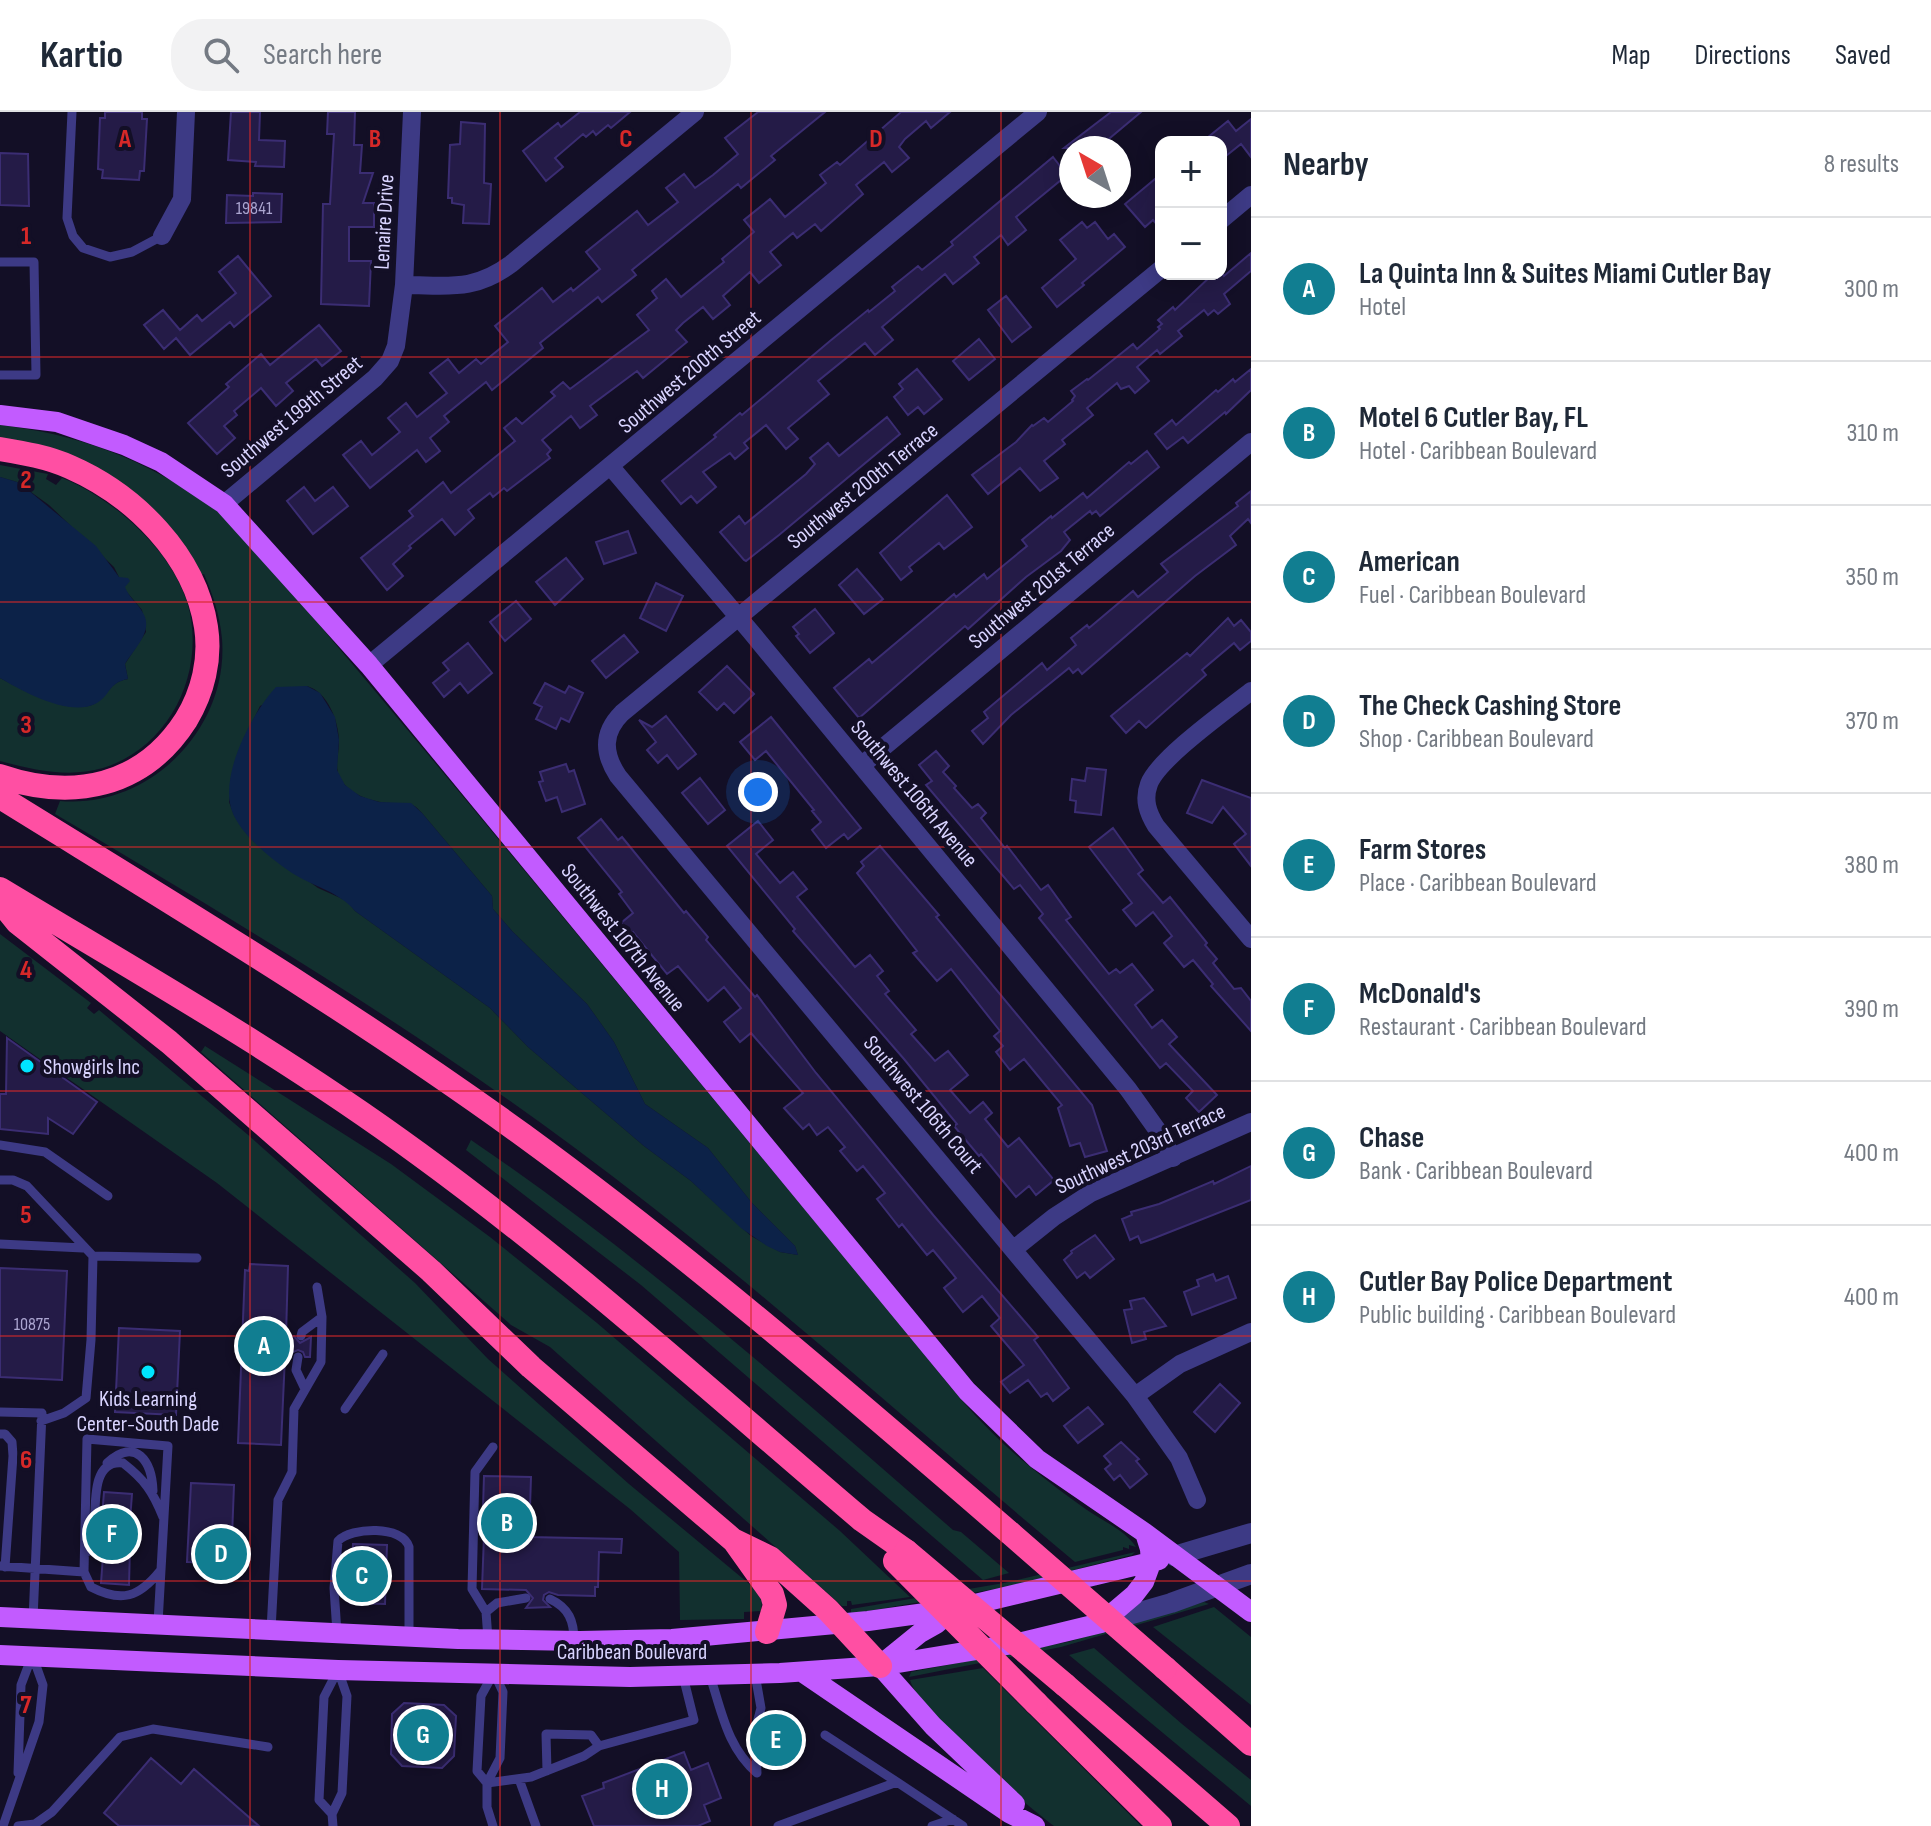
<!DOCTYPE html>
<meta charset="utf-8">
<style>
:root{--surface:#fff;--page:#f2f2f3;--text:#1f2937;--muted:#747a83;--line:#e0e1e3;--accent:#117e91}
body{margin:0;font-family:"Sofia Sans Condensed",sans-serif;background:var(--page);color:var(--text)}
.controls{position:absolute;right:24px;top:24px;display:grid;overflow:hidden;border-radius:16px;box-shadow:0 4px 20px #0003}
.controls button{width:72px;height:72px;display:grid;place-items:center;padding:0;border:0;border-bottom:2px solid var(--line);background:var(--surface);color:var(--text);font:40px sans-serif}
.compass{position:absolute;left:1059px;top:24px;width:72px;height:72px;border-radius:50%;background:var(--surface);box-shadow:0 4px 20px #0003;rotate:321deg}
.you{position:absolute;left:758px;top:680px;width:28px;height:28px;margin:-20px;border:6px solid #fff;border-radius:50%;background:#1a73e8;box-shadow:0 0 0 12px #1a73e833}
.badge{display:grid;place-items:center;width:52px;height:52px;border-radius:50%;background:var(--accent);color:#fff;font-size:26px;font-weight:700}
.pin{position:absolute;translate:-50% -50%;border:4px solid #fff;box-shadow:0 2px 8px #0006}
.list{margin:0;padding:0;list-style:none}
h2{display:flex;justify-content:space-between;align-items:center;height:104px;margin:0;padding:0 32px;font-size:34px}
h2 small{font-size:26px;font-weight:400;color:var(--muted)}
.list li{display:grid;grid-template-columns:52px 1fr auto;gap:24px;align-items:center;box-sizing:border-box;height:144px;padding:0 32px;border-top:2px solid var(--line)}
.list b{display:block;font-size:30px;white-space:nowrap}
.list p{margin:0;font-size:26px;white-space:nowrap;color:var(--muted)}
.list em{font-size:26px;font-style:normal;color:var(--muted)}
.icon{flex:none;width:44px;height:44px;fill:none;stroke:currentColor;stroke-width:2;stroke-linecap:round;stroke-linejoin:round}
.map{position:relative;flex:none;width:1251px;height:1714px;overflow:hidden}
header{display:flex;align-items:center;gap:48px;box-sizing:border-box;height:112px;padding:0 40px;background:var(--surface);border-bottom:2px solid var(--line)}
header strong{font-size:38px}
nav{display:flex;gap:44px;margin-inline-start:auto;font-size:28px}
.search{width:560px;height:72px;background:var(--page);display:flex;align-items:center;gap:20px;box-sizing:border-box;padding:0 28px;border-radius:32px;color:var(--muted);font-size:30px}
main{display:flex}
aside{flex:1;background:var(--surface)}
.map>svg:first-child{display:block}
</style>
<header>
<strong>Kartio</strong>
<div class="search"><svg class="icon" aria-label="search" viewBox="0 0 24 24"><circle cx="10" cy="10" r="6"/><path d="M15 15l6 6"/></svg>Search here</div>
<nav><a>Map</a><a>Directions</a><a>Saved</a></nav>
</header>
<main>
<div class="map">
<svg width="1251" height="1714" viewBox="0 0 1251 1714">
<rect width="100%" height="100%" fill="#130f26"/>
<path fill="#12302f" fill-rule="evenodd" d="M0 313C77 322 144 347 208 392 238 413 261 445 285 473 333 528 379 584 426 640 588 835 749 1031 912 1226 947 1272 983 1317 1028 1353 1047 1369 1067 1384 1087 1398 1103 1409 1125 1418 1136 1435L1129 1433V1437L1123 1435V1438L1075 1450C908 1311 749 1165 575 1036 409 913 233 807 55 702L60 689C149 697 229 617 222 527 220 504 213 483 204 462L196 465 166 417 0 329ZM307 574C328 580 339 610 339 630 339 642 334 655 340 666 350 684 375 691 394 691 400 692 407 690 412 693 416 694 419 698 422 701L492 784 493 797 512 819 587 892 614 930 645 992 708 1036 752 1091 795 1134 798 1143 780 1140 751 1124 691 1069 644 1034 528 935 490 896 355 799 347 789 318 776 253 729 234 703 229 690 238 640 260 594 298 576Z
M0 353 48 362 46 367 56 373 62 366C113 386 172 438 188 493 206 559 171 635 103 656 69 666 33 658 0 649V566C19 577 73 603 94 592 110 583 107 571 128 567L125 552 146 520 142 498 126 479 114 455 49 393 17 370 0 365Z
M0 822 91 891 87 896 94 902 99 898 247 1022 415 1171 488 1247 629 1372 753 1475 762 1489 761 1499 744 1500V1507L680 1508 679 1440 630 1397 217 1071 0 919Z
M205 934 391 1052 490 1125 597 1211 840 1419 910 1485 852 1493 851 1489H847V1494H842L550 1235 511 1213 201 940Z
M471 1028C642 1144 797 1282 953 1418L961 1420 1009 1461 983 1468 641 1173 466 1038Z
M1135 1440 1132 1443 1006 1475 851 1502V1497L1004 1471Z
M1204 1490 1209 1492 1061 1535 909 1565 911 1560 1068 1530Z
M1214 1495 1251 1525V1593L1153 1515Z
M1094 1536 1182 1612 1251 1668V1694L1069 1543Z
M983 1556 1141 1714H1054C1023 1691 919 1601 910 1568Z"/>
<path fill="#0c2248" d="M0 365 17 370 28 378 96 434 119 465 128 466 130 469 125 475C129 486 138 491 143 501 154 519 134 537 125 552L128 567C107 571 111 584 95 592 69 605 22 579 0 566Z
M307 574 320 581 335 605 339 628 337 658 345 673 360 684 379 690 411 691 422 701 492 784 493 797 512 819 587 892 614 930 645 992 708 1036 752 1091 795 1134 798 1143 780 1140 767 1134 741 1116 691 1069 644 1034 528 935 490 896 355 799C340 780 312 774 292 761 272 748 240 722 232 699 219 663 252 601 276 575Z"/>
<path fill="#241b47" stroke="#3b2d73" stroke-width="2" d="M105 0H142V7H147L144 59H140L139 68 102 66 103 58 98 57 100 6H105Z
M231 0H260L259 28 285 29 284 55 255 54 256 50 228 48Z
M328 0H355L354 33H362L360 61H373L363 91H374V115H349V149H371L369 194 321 192 323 92H330L334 22H327Z
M580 0H630L611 16 608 13 596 23 593 19 586 25 583 22 555 46 563 55 546 69 523 39 558 11 561 15Z
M758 0H825L771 44 775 48 741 76 738 72 632 158 636 163 602 190 598 185 540 231 543 236 492 278 486 270 444 304 449 310 430 326 440 339 426 350 417 338 370 376 343 343 361 329 372 343 400 320 388 306 406 291 417 305 447 281 430 261 448 247 459 261 476 247 481 252 508 230 495 214 542 176 553 190 571 176 573 179 600 157 586 140 637 99 648 113 678 90 666 76 684 62 695 76 713 63 738 42 725 26Z
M901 0H950L931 16 926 9 905 27 899 35 909 46 892 60 884 50 856 73 863 82 821 119 815 112 797 126 793 121 770 140 781 153 759 171 750 160 723 184 730 193 713 207 703 195 683 211 676 218 687 230 643 266 637 259 590 294 597 303 580 316 571 304 542 328 551 338 547 342 550 346 507 379 504 376 493 385 490 381 468 398 474 406 455 423 442 407 409 434 411 436 393 452 403 464 387 478 361 446 413 404 409 399 443 370 451 381 515 329 504 316 516 306 522 312 555 284 551 280 563 270 570 277 649 218 637 203 657 186 652 179 666 167 681 185 724 150 722 147 754 120 744 108 770 87 785 105 826 71 820 63 837 50 840 53Z
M1111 0H1141L1098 36H1064Z
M1251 7V45L1241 32 1221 48V30H1202L1228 9 1236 19Z
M461 10 485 12 484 71 491 72 489 112 463 111 464 93 452 91V86H448L450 33 460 32Z
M0 41 28 42 29 94 0 93Z
M1053 45 1067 63 1016 105 1026 118 1008 133 1001 123 974 145 979 151 953 172 945 162 882 215 893 228 875 243 865 231 818 269 829 282 788 316 798 327 786 337 766 313 744 331 748 336 735 347 730 341 703 360 716 375 697 391 691 384 681 392 662 369 716 325 714 323 740 301 742 303 830 229 868 198 869 200 895 179 892 175 918 154 922 158 953 133 951 130Z
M1161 62V117L1153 108 1145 115 1125 92Z
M253 81 282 82 281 110 226 111 227 83 253 84Z
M1082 110 1087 116 1095 110 1108 127 1114 122 1125 135 1082 171 1084 173 1057 195 1042 176 1076 147 1060 128Z
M1251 141V159L1224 182 1230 192 1218 202 1214 198 1208 203 1204 198 1178 219 1182 224 1160 242 1157 238 1137 255 1149 269 1135 281 1129 274 1121 277 1117 271 1087 296 1093 303 1062 328 1065 332 1044 349 1058 366 1040 379 1020 356 988 382 972 363 1016 330 1032 313 1033 314 1044 306 1048 310 1073 289 1072 288 1075 284 1071 279 1087 267 1088 268 1133 232 1137 237 1160 217 1158 215 1162 212 1158 208 1173 195 1175 198 1213 162H1221V159L1224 164Z
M238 144 271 184 234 215 230 210 190 243 176 226 164 237 144 213 163 198 180 218 197 203 202 209 236 181 219 160Z
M1006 184 1031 215 1012 230 988 198Z
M319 213 341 239 322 254 316 247 286 271 293 279 276 294 261 276 234 299 237 303 224 314 235 326 217 342 188 311 229 275 226 272 261 242 270 253Z
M979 227 995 247 969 268 953 249Z
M917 257 942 287 924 302 918 295 908 303 894 285 903 277 899 272Z
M1251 257V278L1226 302 1225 300 1188 331 1183 325 1167 337 1155 322 1172 308 1176 313 1216 278 1218 280 1233 267 1235 270Z
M887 305 900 322 779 423 746 449 744 448 720 420 739 404 745 412 806 362 815 352 810 346 828 331 839 344Z
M1147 339 1159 355 1100 404 1096 399 1092 402 1090 399 1064 420 1070 428 1061 439 1026 465 968 517 965 514 859 606 834 576 869 547 872 551 954 482 956 485 984 462 987 467 1027 434 1022 428 1051 404 1052 406 1083 381 1087 386 1129 350 1131 352Z
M304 375 315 389 333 375 348 394 313 422 287 389Z
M1251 379V411L1248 407 1230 424 1236 433 1195 464 1082 562 1078 557 1073 561 1069 556 1011 603 983 632 972 619 988 606 984 600 1042 551 1047 558 1076 533 1071 526 1087 513 1089 516 1133 479 1138 485 1168 460 1161 452 1238 394 1236 391Z
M947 383 972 415 944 437 939 431 909 455 912 459 901 468 880 441Z
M628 419 636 441 604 452 596 430Z
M566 446 583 467 555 493 536 470Z
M857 457 883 487 864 502 839 473Z
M656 471 683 484 666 519 640 506Z
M516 489 531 507 505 529 490 510Z
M815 497 834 521 810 541 796 524 799 522 793 515Z
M1228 506 1234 514 1241 508 1251 520V529L1240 538 1234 531 1202 558 1206 563 1146 616 1139 609 1126 621 1111 604 1187 541 1190 544Z
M624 523 638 540 606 566 592 549Z
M468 531 492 561 468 581 460 571 444 585 433 571 449 558 443 551Z
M727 554 754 582 734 601 724 591 717 598 699 580Z
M545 571 565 581 569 574 583 581 569 610 561 606 556 617 536 607 542 595 534 591Z
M666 604 696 642 678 657 667 643 658 651 647 638 656 630 639 608 652 615Z
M771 605 861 716 848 727 844 722 826 736 812 718 821 710 812 699 814 698 766 639 755 648 740 630Z
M936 639 949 654 943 660 956 674 954 676 972 696 978 692 986 701 981 706 1005 736 1007 734 1041 778 1048 773 1071 805 1066 808 1109 862 1116 857 1120 861 1132 852 1153 878 1135 893 1152 916 1162 908 1177 925 1169 932 1217 983 1199 1000 1186 986 1193 979 1166 951 1160 956 1039 806 1043 802 1020 773 1014 777 926 673 932 669 919 653Z
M566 652 569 660 574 658 585 692 562 700 557 685 546 689 539 670 543 669 540 660Z
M1087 656 1106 658 1101 703 1075 700 1076 689 1070 688 1072 667 1085 669Z
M700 666 725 698 708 712 682 681Z
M1202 668 1251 686V754L1234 732 1246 722 1223 695 1212 711 1187 701Z
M601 707 618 728 622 725 684 801 686 799 708 825 706 828 755 885 757 883 816 961 934 1104 1038 1225 1034 1228 1069 1276 1053 1289 1047 1281 1041 1285 1028 1268 1010 1281 1001 1270 1024 1253 991 1214 1000 1206 982 1184 963 1200 944 1176 956 1166 933 1138 927 1143 902 1112 899 1115 877 1087 885 1081 863 1054 857 1059 840 1039 845 1035 828 1015 817 1023 809 1012 803 1017 784 996 803 981 751 921 740 930 724 910 741 896 724 875 708 889 678 854 667 862 633 820 630 822 621 811 633 801 619 782 622 780 578 726Z
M758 709 773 728 756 742 780 771 793 760 807 777 797 785 855 855 870 843 883 859 877 864 889 879 885 882 916 918 911 922 935 949 948 939 968 963 950 978 970 1001 983 990 992 1001 985 1007 1008 1035 1019 1026 1054 1068 1036 1083 1029 1074 1016 1085 981 1042 979 1044 954 1014 957 1012 904 947 793 819 795 817 727 734Z
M1113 716 1143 758 1138 762 1163 791 1170 785 1207 831 1205 833 1217 847 1213 851 1234 877 1241 876 1251 889V919L1211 874 1213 872 1193 848 1184 855 1164 831 1172 824 1153 800 1136 814 1123 798 1132 791 1089 735Z
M880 734 939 803 936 805 1092 993 1107 1039 1085 1045 1080 1031 1070 1034 1058 996 1062 993 1024 947 1010 958 996 940 1003 934 994 924 1000 919 951 857 937 869 913 841 917 839 857 761 864 754 861 750Z
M7 926 97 990 73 1022 48 1006V1022L0 1017V982H6Z
M1251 1054V1088L1152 1127 1141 1131 1138 1124 1130 1128 1122 1107 1132 1103 1131 1100 1159 1092 1213 1069 1214 1072Z
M1095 1123 1114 1147 1090 1166 1085 1160 1077 1166 1064 1148 1072 1141 1071 1139Z
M250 1152 288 1154 286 1224H294L300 1231 311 1225 310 1245H305L303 1240 298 1238 293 1240 290 1245 285 1244 281 1333 238 1331 245 1158 249 1159Z
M0 1156 67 1159 62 1268 0 1265Z
M1213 1162 1216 1169 1228 1164 1236 1186 1192 1203 1184 1180 1199 1174 1197 1168Z
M1144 1186 1166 1214 1144 1220 1146 1227 1132 1231 1124 1198 1132 1197 1130 1189Z
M119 1216 180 1219 176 1303 115 1300Z
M1220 1272 1240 1291 1215 1320 1194 1300Z
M1088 1295 1103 1312 1078 1331 1064 1314Z
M1121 1330 1139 1347 1136 1349 1147 1362 1130 1376 1120 1363 1114 1368 1105 1357 1111 1352 1104 1344Z
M484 1364 531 1365 529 1425 622 1427 621 1441 599 1440 598 1475H595V1484L558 1483 549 1480 544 1483 543 1488 550 1495 526 1496 533 1486 526 1478 482 1477 485 1397 483 1396Z
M191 1371 234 1373 231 1451 187 1450Z
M104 1380 132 1382 128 1435H130L129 1473 101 1471 104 1430H100Z
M353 1432 387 1433 385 1492 350 1491Z
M404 1591 444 1593 456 1604 454 1644 442 1656 402 1654 391 1642 392 1602Z
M786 1611 794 1633 766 1644 763 1621Z
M684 1640 691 1658 708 1651 721 1686 704 1693 710 1709 698 1714H594L582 1684 604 1676 603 1671Z
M151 1646 181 1672 194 1657 259 1714H119L104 1701Z"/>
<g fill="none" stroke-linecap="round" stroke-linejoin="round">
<path stroke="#3d3a85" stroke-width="9" d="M72 0 67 106 73 124 83 136 110 145 132 140 162 124
M0 150H34L36 263H0
M0 1033 45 1040 108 1084
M0 1068H13L27 1074 93 1144 91 1228 86 1286 64 1301 41 1309
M0 1132 83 1136
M93 1144 197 1146
M301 1224 302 1220 322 1205
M298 1245 296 1258 305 1277
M345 1297 383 1242
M0 1300 42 1301 33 1507
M0 1322H5L12 1330 13 1344 5 1455
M107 1351C136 1324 152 1350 153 1379
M86 1441C89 1435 93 1430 94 1424 97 1403 88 1346 123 1351 145 1368 153 1380 163 1405
M0 1454 84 1460
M550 1487C569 1496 574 1509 574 1529
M486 1500 472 1477 475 1360 493 1335
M158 1511 168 1334 87 1327 84 1460 91 1475C122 1491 139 1485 160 1459
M271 1518 278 1388 292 1360 294 1297 321 1250 322 1205 317 1175
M337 1521 334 1476 338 1429C351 1415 403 1413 409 1435V1524
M488 1527 486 1500 497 1491 526 1486
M710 1564C722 1600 727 1635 757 1661L755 1619 761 1596 755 1562
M825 1623 897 1670
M547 1659 546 1622 591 1623 599 1634
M18 1661 21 1573 32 1544
M519 1667 536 1714
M487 1671 531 1665 584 1644 599 1634 694 1608 683 1564
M487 1671 477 1659 481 1584 493 1562
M332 1702 319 1688 324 1585 338 1558
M3 1714 39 1610 43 1573 33 1545
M18 1714 35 1712 52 1700 120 1625 153 1617 268 1635
M333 1714 332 1702 342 1681 347 1584 338 1558
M493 1714 487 1695V1671L500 1646 503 1580 495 1563
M778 1714 897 1670 963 1714
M932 1714 953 1707"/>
<path stroke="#3d3a85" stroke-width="18" d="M1221 108 1251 83
M162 124 182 87 186 0
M1161 157 622 601C602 621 603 641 618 664L1135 1284 1179 1346 1197 1388
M404 173C448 173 473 180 511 152L695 0
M611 355 751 520 1128 977 1158 1019 1173 1046
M224 392 375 266 390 249 396 234 404 173 412 0
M369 553 1038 0
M1251 579C1227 598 1158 647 1149 672 1143 688 1148 701 1156 714L1251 827
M862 653 1251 330
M1014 1137 1054 1105 1091 1081 1251 1010
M1135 1284 1180 1252 1251 1220"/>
<path stroke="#3d3a85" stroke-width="20" d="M1174 1444 1251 1421
M1101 1511 1171 1491 1251 1462"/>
<path stroke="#c25bff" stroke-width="20" d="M0 303 57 310 124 333 161 350 224 392 369 553 967 1279 1037 1347 1145 1421 1251 1500
M0 1505 458 1527 580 1529 672 1527 868 1509 954 1497 1159 1448
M0 1543 338 1558 630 1565 780 1561 880 1554 1018 1531 1101 1511 1134 1483 1144 1470 1151 1451 1150 1437 1145 1421
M883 1551 920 1521 936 1512 949 1501
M880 1554 933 1614 1015 1692
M802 1560 1009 1701 1035 1714"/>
<path stroke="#ff4fa3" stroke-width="24" d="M0 337C24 341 48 345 70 355 134 383 195 443 206 515 211 547 203 580 186 608 143 675 73 689 0 664
M0 685C176 794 355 901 523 1023 692 1146 851 1284 1010 1421
M0 777C141 862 286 944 419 1042 574 1155 716 1284 862 1408L906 1439
M0 789 17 810 169 930 431 1159 531 1255 712 1410 733 1428 770 1446 828 1498 880 1554
M735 1430 772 1482 775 1493 767 1520
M1165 1556 1251 1632
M1065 1573 1228 1714
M1036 1591 1160 1714"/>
<path stroke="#ff4fa3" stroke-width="24" d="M1010 1421 1165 1556
M906 1439 1065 1573
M895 1449 1036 1591"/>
</g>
<path fill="none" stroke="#d62828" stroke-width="2" stroke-opacity="0.55" d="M250 0V1714M500 0V1714M751 0V1714M1001 0V1714M0 245H1251M0 490H1251M0 735H1251M0 979H1251M0 1224H1251M0 1469H1251"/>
<g fill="#00e5ff" stroke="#130f26" stroke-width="3">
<circle cx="27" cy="954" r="8"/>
<circle cx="148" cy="1260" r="8"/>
</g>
<g text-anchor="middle" stroke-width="8" stroke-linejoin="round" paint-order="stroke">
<g font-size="18" fill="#aca6d1">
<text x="254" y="102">19841</text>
<text x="32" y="1218">10875</text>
</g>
<g font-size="22" fill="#d9d4ff" stroke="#130f26">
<text transform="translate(383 110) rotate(-87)" y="8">Lenaire Drive</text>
<text transform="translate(689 259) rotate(-40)" y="8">Southwest 200th Street</text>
<text transform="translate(291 304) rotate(-40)" y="8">Southwest 199th Street</text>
<text transform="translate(862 373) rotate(-39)" y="8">Southwest 200th Terrace</text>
<text transform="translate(1041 473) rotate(-40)" y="8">Southwest 201st Terrace</text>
<text transform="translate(915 681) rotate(50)" y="8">Southwest 106th Avenue</text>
<text transform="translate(624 825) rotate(51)" y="8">Southwest 107th Avenue</text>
<text transform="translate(924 992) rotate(50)" y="8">Southwest 106th Court</text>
<text transform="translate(1140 1036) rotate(-25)" y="8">Southwest 203rd Terrace</text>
<text x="632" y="1547">Caribbean Boulevard</text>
</g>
<g font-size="22" fill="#d9d4ff" stroke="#130f26" text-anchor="start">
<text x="43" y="962">Showgirls Inc</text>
<text x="148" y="1294" text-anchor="middle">Kids Learning<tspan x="148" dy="25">Center-South Dade</tspan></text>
</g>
</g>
<g font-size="26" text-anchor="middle" font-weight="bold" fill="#d62828" stroke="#130f26" stroke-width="8" stroke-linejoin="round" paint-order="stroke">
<text x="125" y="35">A</text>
<text x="375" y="35">B</text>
<text x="626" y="35">C</text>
<text x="876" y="35">D</text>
<text x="26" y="132">1</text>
<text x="26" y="376">2</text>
<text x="26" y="621">3</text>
<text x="26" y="866">4</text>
<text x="26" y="1111">5</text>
<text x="26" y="1356">6</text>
<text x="26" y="1601">7</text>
</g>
</svg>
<div class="controls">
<button>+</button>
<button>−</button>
</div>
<svg class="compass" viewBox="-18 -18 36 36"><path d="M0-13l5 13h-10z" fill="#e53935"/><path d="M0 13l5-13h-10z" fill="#747a83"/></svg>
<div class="you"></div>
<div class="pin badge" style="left:264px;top:1234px">A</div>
<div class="pin badge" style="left:507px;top:1411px">B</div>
<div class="pin badge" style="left:362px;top:1464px">C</div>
<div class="pin badge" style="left:221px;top:1442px">D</div>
<div class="pin badge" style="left:776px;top:1628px">E</div>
<div class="pin badge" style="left:112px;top:1422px">F</div>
<div class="pin badge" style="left:423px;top:1623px">G</div>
<div class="pin badge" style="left:662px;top:1677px">H</div>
</div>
<aside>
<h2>Nearby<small>8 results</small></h2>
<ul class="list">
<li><span class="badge">A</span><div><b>La Quinta Inn &amp; Suites Miami Cutler Bay</b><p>Hotel</p></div><em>300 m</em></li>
<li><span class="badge">B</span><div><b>Motel 6 Cutler Bay, FL</b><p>Hotel · Caribbean Boulevard</p></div><em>310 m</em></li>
<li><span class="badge">C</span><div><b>American</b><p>Fuel · Caribbean Boulevard</p></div><em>350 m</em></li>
<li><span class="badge">D</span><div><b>The Check Cashing Store</b><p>Shop · Caribbean Boulevard</p></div><em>370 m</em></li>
<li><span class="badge">E</span><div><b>Farm Stores</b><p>Place · Caribbean Boulevard</p></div><em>380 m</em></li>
<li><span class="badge">F</span><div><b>McDonald's</b><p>Restaurant · Caribbean Boulevard</p></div><em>390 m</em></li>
<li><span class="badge">G</span><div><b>Chase</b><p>Bank · Caribbean Boulevard</p></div><em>400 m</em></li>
<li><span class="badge">H</span><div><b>Cutler Bay Police Department</b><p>Public building · Caribbean Boulevard</p></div><em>400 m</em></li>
</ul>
</aside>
</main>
